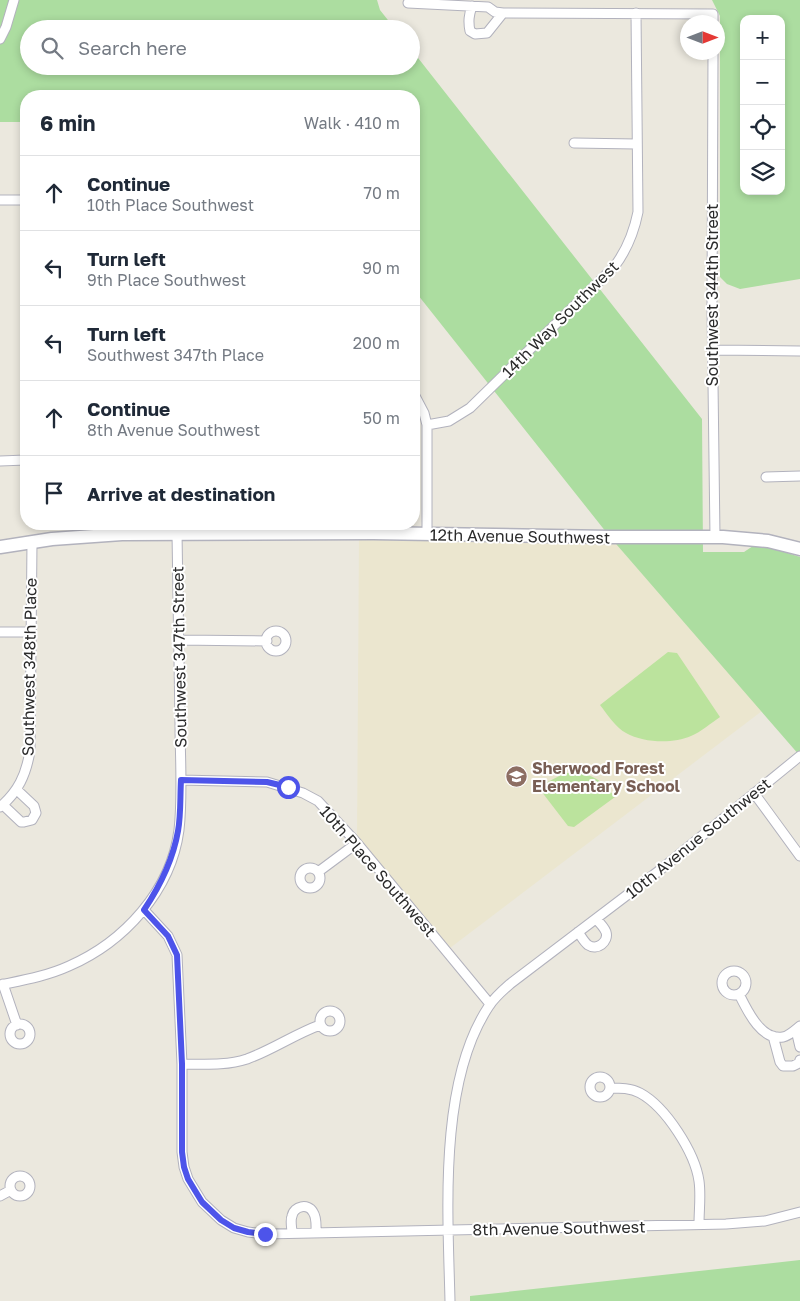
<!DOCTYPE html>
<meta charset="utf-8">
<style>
:root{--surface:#fff;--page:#f2f2f3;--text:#1f2937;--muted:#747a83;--line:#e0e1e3}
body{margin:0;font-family:"Golos Text",sans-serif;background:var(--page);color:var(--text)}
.controls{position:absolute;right:15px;top:15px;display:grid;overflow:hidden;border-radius:10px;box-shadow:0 2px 8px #0003}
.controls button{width:45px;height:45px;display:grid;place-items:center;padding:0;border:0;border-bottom:1px solid var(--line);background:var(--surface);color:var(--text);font:25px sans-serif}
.compass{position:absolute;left:680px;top:15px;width:45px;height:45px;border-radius:50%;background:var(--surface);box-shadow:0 2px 8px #0003;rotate:90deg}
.stop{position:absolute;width:15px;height:15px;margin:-11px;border:4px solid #4d54ea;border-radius:50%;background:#fff}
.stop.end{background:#4d54ea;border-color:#fff;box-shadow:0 1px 5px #0008}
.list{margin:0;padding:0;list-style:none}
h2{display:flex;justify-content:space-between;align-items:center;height:65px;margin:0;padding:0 20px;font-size:21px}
h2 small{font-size:16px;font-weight:400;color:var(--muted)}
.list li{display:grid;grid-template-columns:32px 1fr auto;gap:15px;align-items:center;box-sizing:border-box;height:75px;padding:0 20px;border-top:1px solid var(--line)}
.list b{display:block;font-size:19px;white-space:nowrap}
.list p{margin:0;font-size:16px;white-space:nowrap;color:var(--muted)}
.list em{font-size:16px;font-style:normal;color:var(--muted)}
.icon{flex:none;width:28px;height:28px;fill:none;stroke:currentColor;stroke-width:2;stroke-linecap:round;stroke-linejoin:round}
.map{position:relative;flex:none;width:800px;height:1301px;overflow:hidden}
.search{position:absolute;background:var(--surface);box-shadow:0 2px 8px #0003;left:20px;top:20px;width:400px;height:55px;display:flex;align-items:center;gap:12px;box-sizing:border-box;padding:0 18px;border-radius:28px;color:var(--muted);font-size:19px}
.panel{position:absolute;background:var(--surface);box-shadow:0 2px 8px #0003;left:20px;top:90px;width:400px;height:440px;border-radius:20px}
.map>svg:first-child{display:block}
</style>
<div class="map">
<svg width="800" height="1301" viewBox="0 0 800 1301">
<rect width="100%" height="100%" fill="#ebe8de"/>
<path fill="#ebe6cf" d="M359 533 610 537 762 711 446 951 357 843Z"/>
<path fill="#acdda0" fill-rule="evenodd" d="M0 0H377L380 10 395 29H29V66H411V49L702 419 703 552H744L753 546 775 549 800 557V756L610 537 414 290V96H26V122H0Z
M712 0H800V279L740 289 727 284 720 277V16ZM744 19H781V191H744Z
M800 1260V1301H470V1296Z"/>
<path fill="#bbe39d" d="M668 652 677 653 720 717C711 723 701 732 691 736 673 744 644 743 626 733 616 728 607 714 600 705Z
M565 773C591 773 599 777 615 797L574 827 568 826 538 787Z"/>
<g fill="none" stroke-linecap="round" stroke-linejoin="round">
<defs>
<path id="street" d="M408 3 488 7 495 12 503 13 713 14V22
M472 6C469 15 468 21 470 31L475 34 487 33 503 13
M0 39 6 27 14 0
M713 52 712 306 715 537
M574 143 636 144
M0 200H26
M712 350 800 351
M414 394 424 413 427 425V534
M427 425 449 421 470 408 614 267C627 250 634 232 638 212L636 13
M0 461 26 460
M766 477 800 476
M266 641a10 10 0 1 1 20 0a10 10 0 1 1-20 0Z
M0 632H30
M179 640 267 641
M181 780 267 782 303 793 318 801 357 843 490 1004
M754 793 800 856
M3 805 21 822H24L32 820 36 813 34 806 17 790
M0 807C18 792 26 775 30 751L32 542
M300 878a10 10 0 1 1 20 0a10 10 0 1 1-20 0Z
M318 872 357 843
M144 910 168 936 177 955 182 1064V1152L184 1167 188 1179 202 1202 221 1220 234 1228 248 1232 265 1234 726 1224 765 1221 800 1212
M578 932C581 936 584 942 588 945 597 951 609 942 606 932 604 927 599 922 596 919
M722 983a12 12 0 1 1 24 0a12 12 0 1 1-24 0Z
M3 984 17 1025
M0 985C24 980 47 976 69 966 124 942 171 891 179 830 183 795 180 758 180 723 179 660 178 596 177 533
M739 994C747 1010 761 1041 783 1037 789 1036 795 1030 800 1026
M320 1021a10 10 0 1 1 20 0a10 10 0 1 1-20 0Z
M10 1034a10 10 0 1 1 20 0a10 10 0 1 1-20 0Z
M796 1030 800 1047
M773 1036 780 1062 783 1066H793L799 1063 800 1060
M182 1064C203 1064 226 1066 247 1059 272 1050 295 1034 320 1025
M590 1087a10 10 0 1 1 20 0a10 10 0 1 1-20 0Z
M610 1088C620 1088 631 1088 640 1093 666 1107 695 1153 699 1181 701 1195 699 1210 699 1224
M10 1186a10 10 0 1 1 20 0a10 10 0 1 1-20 0Z
M0 1196 11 1190
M292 1233C292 1228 290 1221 292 1216 294 1206 308 1203 313 1212 317 1218 316 1226 316 1232
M450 1301C448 1214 438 1082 489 1006 494 998 502 991 510 984L660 870 800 756"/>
<path id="secondary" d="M0 547 52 539 122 534 373 533 610 537H723L768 541 800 549"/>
</defs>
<use href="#street" stroke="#b2b2bd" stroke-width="11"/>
<use href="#secondary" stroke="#b2b2bd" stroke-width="15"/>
<use href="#street" stroke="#fff" stroke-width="9"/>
<use href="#secondary" stroke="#fff" stroke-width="12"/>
</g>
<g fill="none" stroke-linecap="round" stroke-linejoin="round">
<path stroke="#4d54ea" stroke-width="6" d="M265 1234 248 1232 234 1228 221 1220 202 1202 188 1179 184 1167 182 1152V1064L177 955 168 936 144 910C160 886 173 860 178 831 181 815 180 797 181 780L267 782 288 787"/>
</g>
<defs>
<symbol id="school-disc" viewBox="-11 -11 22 22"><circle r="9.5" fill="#8d6e63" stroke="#fff"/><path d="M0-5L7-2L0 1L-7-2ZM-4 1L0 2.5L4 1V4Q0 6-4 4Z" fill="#fff"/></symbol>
</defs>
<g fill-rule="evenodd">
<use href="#school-disc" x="504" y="764" width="25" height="25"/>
</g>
<g text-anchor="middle" stroke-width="4" stroke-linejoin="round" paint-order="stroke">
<g font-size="16" fill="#2b2b2b" stroke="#fff">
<text transform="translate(712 295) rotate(-90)" y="6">Southwest 344th Street</text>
<text transform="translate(560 319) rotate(-45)" y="6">14th Way Southwest</text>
<text transform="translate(520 536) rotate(1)" y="6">12th Avenue Southwest</text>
<text transform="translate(179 657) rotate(-91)" y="6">Southwest 347th Street</text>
<text transform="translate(29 667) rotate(-89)" y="6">Southwest 348th Place</text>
<text transform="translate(698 838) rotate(-39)" y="6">10th Avenue Southwest</text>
<text transform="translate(378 871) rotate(49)" y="6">10th Place Southwest</text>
<text transform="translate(559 1228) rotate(-1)" y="6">8th Avenue Southwest</text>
</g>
<g font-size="16" font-weight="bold" fill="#785e54" stroke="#fff" text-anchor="start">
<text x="532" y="774">Sherwood Forest<tspan x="532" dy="18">Elementary School</tspan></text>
</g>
</g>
</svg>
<div class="controls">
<button>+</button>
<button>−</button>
<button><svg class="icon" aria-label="locate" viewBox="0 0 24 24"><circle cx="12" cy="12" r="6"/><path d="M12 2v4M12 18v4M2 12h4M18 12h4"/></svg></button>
<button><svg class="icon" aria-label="layers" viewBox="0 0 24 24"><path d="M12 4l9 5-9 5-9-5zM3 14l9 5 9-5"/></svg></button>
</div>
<svg class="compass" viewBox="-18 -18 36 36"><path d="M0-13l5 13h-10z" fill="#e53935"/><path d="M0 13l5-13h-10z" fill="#747a83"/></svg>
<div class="stop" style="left:288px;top:787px"></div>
<div class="stop end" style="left:265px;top:1234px"></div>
<div class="search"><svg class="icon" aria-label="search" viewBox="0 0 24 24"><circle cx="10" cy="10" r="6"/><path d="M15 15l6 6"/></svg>Search here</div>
<section class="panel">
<h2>6 min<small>Walk · 410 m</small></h2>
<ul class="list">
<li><svg class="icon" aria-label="ahead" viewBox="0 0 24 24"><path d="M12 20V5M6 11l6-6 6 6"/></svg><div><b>Continue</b><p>10th Place Southwest</p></div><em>70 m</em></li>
<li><svg class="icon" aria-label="left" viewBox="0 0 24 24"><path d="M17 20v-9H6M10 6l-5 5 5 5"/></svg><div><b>Turn left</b><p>9th Place Southwest</p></div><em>90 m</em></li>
<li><svg class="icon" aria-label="left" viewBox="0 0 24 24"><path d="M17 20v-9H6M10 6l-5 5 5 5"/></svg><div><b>Turn left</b><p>Southwest 347th Place</p></div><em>200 m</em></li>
<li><svg class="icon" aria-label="ahead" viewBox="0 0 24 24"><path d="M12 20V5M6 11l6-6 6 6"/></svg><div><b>Continue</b><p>8th Avenue Southwest</p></div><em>50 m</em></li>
<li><svg class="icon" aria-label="arrive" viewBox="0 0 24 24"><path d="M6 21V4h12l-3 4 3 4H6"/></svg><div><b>Arrive at destination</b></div></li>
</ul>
</section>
</div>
